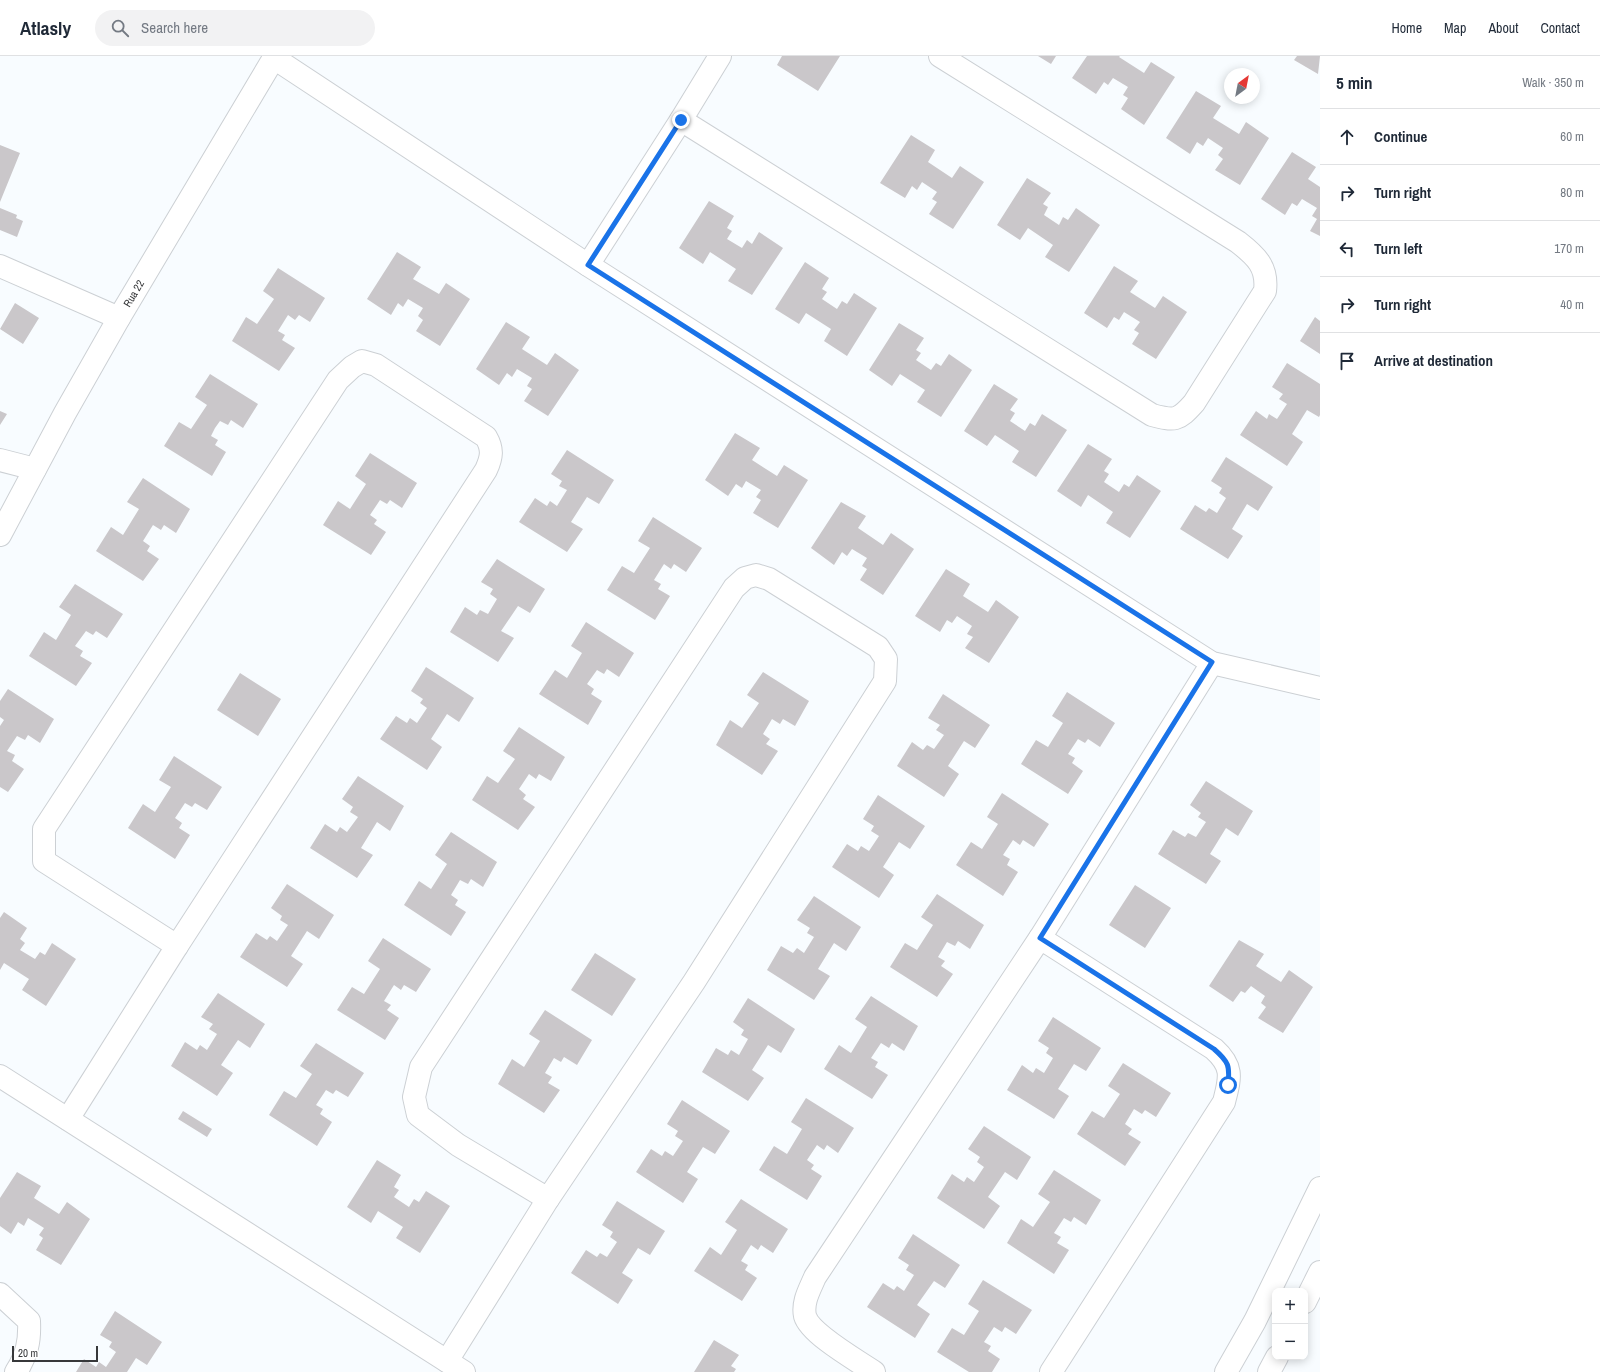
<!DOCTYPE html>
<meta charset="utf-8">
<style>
:root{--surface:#fff;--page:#f2f2f3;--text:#1f2937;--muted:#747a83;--line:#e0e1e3}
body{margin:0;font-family:"Archivo Narrow",sans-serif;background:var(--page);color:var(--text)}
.controls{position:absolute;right:12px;bottom:12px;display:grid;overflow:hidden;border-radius:8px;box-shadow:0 2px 10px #0003}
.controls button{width:36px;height:36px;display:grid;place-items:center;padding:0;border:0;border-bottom:1px solid var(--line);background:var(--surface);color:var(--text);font:20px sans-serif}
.compass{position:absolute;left:1224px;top:12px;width:36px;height:36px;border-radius:50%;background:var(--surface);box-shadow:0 2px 10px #0003;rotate:32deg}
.scale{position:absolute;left:12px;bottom:10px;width:86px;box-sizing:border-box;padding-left:4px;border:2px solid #37383a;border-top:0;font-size:11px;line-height:14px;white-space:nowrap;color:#37383a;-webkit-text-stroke:3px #fff;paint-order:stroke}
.stop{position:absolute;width:12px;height:12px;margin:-9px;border:3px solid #1a73e8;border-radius:50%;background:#fff}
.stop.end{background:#1a73e8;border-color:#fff;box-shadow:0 1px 4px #0008}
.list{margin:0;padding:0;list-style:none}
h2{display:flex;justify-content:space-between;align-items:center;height:52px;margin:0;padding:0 16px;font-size:17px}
h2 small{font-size:13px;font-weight:400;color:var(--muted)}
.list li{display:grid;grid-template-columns:26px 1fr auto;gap:12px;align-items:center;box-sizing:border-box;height:56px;padding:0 16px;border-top:1px solid var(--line)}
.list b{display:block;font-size:15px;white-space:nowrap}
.list em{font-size:13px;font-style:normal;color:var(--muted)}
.icon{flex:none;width:22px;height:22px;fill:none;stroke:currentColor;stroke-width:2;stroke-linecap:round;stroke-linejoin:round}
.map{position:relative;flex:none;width:1320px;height:1316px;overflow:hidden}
header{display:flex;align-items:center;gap:24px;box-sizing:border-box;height:56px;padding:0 20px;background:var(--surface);border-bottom:1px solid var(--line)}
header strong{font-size:19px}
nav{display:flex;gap:22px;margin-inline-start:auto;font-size:14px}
.search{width:280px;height:36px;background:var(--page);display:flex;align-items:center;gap:10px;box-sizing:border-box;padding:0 14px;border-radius:22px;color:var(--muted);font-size:15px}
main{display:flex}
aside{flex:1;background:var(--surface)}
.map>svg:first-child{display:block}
</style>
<header>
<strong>Atlasly</strong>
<div class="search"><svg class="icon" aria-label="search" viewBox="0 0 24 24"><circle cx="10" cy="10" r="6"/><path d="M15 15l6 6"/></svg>Search here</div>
<nav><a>Home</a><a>Map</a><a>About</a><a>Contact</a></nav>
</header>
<main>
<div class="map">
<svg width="1320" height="1316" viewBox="0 0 1320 1316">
<rect width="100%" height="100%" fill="#f8fcff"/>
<path fill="#cac7ca" d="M782 0H840L818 35 777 9Z
M1038 0H1056L1051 8Z
M1087 0H1120L1119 1 1144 17 1151 6 1175 21 1144 69 1121 53 1128 42 1123 39 1128 31 1113 22 1108 29 1104 26 1096 38 1072 22Z
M1297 0H1320L1318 18 1294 4Z
M1196 35 1221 50 1213 62 1239 78 1246 66 1269 82 1240 129 1215 114 1223 103 1218 99 1223 92 1208 82 1203 90 1197 86 1190 98 1166 82Z
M911 79 935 94 928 106 952 122 960 110 984 126 953 173 929 158 937 146 932 143 937 136 922 126 917 134 912 130 905 142 880 127Z
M0 89 20 97 0 146Z
M1292 96 1316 111 1308 123 1320 131V180L1310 175 1317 163 1312 160 1317 152 1302 143 1297 150 1292 147 1285 159 1261 143Z
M1027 122 1051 137 1043 148 1048 151 1044 159 1059 169 1063 161 1068 164 1076 152 1100 169 1069 216 1045 201 1053 189 1028 172 1020 184 997 169Z
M709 145 734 160 727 172 732 175 727 183 742 192 747 184 752 188 759 176 783 192 752 239 728 225 736 213 710 196 703 208 679 192Z
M0 152 17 159 16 162 23 165 17 181 0 174Z
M397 196 421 211 413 223 439 238 446 227 470 243 440 290 416 275 423 264 418 260 423 252 408 243 403 251 398 247 391 259 367 243Z
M805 206 829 222 822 233 827 236 822 243 837 253 842 245 847 248 854 237 877 252 847 300 824 285 831 273 806 257 799 268 775 253Z
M1114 210 1138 225 1130 236 1155 252 1163 240 1187 256 1156 303 1132 288 1139 277 1134 274 1140 266 1124 256 1119 264 1114 261 1107 272 1084 257Z
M278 212 325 242 310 266 299 259 295 264 288 259 278 275 285 279 282 284 295 292 279 315 232 285 246 261 257 268 274 243 263 235Z
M15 247 39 262 23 288 0 273Z
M1315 261 1320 265V298L1300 285Z
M506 266 530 281 522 293 547 309 555 297 579 314 548 360 524 345 532 333 527 330 532 322 517 313 512 321 507 317 499 329 476 313Z
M899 267 924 282 916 294 921 297 916 304 931 314 936 307 941 310 949 298 972 314 941 361 917 346 925 334 900 318 892 330 869 314Z
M1287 307 1320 328V359L1319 361 1307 354 1292 378 1303 386 1287 410 1240 379 1256 355 1267 363 1269 358 1277 363 1287 348 1279 343 1283 338 1272 331Z
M210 318 258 348 243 372 231 364 228 369 220 365 215 372 211 380 218 384 215 389 226 396 212 420 164 390 179 366 191 373 207 349 195 341Z
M994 328 1018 343 1010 354 1015 357 1010 365 1025 375 1030 367 1035 370 1042 358 1067 374 1036 421 1012 406 1019 395 995 379 987 390 964 375Z
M0 355 7 358 0 369Z
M735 377 760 392 752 404 777 420 784 409 808 424 778 472 753 457 761 444 756 441 761 434 746 425 742 432 736 428 728 440 705 424Z
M1088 388 1112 403 1104 415 1109 418 1104 426 1119 436 1124 428 1129 431 1137 419 1161 435 1130 482 1106 467 1113 456 1088 439 1081 451 1057 435Z
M567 394 614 424 599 448 587 441 571 466 583 473 567 496 519 466 535 442 547 450 550 445 557 450 567 434 559 430 562 425 551 418Z
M370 397 417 427 402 452 390 444 387 448 380 444 370 459 377 464 374 468 386 476 371 499 323 469 338 445 350 453 366 428 355 420Z
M1226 401 1273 431 1258 455 1247 448 1232 473 1243 480 1228 503 1180 473 1195 449 1206 456 1209 452 1217 457 1226 442 1219 437 1222 432 1211 425Z
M143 422 190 453 176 477 164 469 161 474 153 469 143 485 150 490 147 495 159 503 143 525 96 495 111 471 123 479 139 453 127 446Z
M841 446 866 460 858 472 883 489 891 477 914 493 883 539 860 524 867 513 862 510 867 502 852 493 847 500 842 496 834 509 811 492Z
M653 461 702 492 686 516 674 508 671 513 664 508 654 524 661 528 658 533 670 540 655 564 607 534 622 510 634 517 650 492 638 485Z
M497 503 545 533 530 557 518 550 501 575 514 582 498 606 450 576 465 551 477 559 480 554 488 558 497 543 490 538 493 533 481 526Z
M946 513 970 528 963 540 988 556 996 544 1019 561 989 607 965 592 973 581 967 578 972 570 957 560 952 567 947 564 940 576 915 560Z
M75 528 123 558 107 582 96 575 93 579 86 575 75 590 83 595 80 600 92 607 76 630 29 600 44 576 56 584 71 559 59 551Z
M586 566 634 597 619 621 607 613 604 618 597 614 587 628 594 633 591 638 602 645 588 669 539 638 555 614 567 622 582 597 571 590Z
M426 611 474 642 459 666 447 658 431 683 442 691 427 714 380 683 396 660 407 667 410 662 417 667 427 652 420 647 423 643 411 635Z
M763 616 809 645 795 670 783 663 780 668 772 663 763 678 770 683 766 688 778 695 762 719 716 689 730 664 742 672 759 647 747 639Z
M240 617 281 643 258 680 217 654Z
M8 633 54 663 40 687 28 679 25 684 17 680 7 695 15 699 12 705 24 713 8 736 0 731V670L4 664 0 661V645Z
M1067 636 1115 667 1100 691 1088 683 1085 687 1078 683 1068 698 1075 702 1072 707 1083 715 1068 738 1021 708 1036 684 1048 691 1063 667 1052 660Z
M943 638 990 669 975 692 964 685 948 710 959 718 944 741 897 710 912 686 923 694 927 689 934 693 944 679 936 674 940 669 928 662Z
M519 671 565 701 551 725 539 718 536 723 529 718 519 733 526 739 523 743 535 751 518 774 472 744 487 720 498 727 515 703 503 695Z
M174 700 222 731 207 754 195 747 192 751 185 747 175 762 182 767 179 772 190 779 175 803 128 772 143 748 155 756 171 731 159 724Z
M358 720 404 750 390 775 377 766 361 792 373 799 357 822 310 792 325 768 337 776 340 771 347 776 358 761 350 756 353 751 342 743Z
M1206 725 1253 755 1238 780 1226 772 1210 798 1221 805 1206 828 1158 798 1173 774 1185 781 1188 777 1196 781 1206 766 1198 761 1201 757 1190 749Z
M1002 737 1049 768 1034 791 1023 784 1020 789 1013 784 1003 799 1010 803 1007 809 1018 816 1003 840 956 809 971 786 982 793 998 768 987 761Z
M878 739 925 770 910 793 899 786 883 811 894 819 879 842 832 811 847 788 858 795 861 790 869 795 879 780 871 775 874 770 863 763Z
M451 776 497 806 483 831 471 823 468 828 460 824 451 839 458 844 455 849 466 856 451 880 404 849 419 825 431 833 447 808 435 799Z
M287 828 334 859 319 883 307 875 291 900 303 908 287 931 240 901 256 877 267 884 270 880 277 885 288 869 280 864 282 860 271 852Z
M1135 829 1171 852 1145 892 1109 869Z
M937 838 984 869 970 893 958 885 955 890 947 886 938 901 945 905 941 910 953 918 937 941 890 911 905 887 917 894 933 869 921 861Z
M814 840 861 871 846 895 834 887 818 913 830 920 814 944 767 914 781 890 793 897 797 892 804 897 814 881 807 877 810 872 797 864Z
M4 856 27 872 20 883 25 887 20 894 35 903 40 896 45 899 52 887 76 903 46 950 22 934 29 923 4 907 0 914V862Z
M383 882 431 913 416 936 404 929 401 934 394 929 384 945 391 949 387 954 399 962 385 984 337 954 352 931 364 938 380 913 368 905Z
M1239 884 1264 898 1256 910 1281 926 1289 914 1313 931 1283 977 1258 962 1266 951 1261 947 1265 940 1251 930 1245 937 1241 935 1233 946 1209 930Z
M595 897 636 923 612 960 571 934Z
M218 937 265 968 250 992 238 984 221 1009 233 1017 217 1040 171 1010 185 986 197 994 200 989 207 994 217 978 209 973 213 968 201 961Z
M871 940 918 970 904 995 892 987 889 992 881 987 871 1002 878 1006 875 1011 888 1019 872 1043 824 1013 839 989 851 997 867 971 855 963Z
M748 942 795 973 781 997 768 989 752 1014 764 1022 748 1045 702 1016 716 992 728 999 731 994 739 999 748 983 741 979 744 974 733 966Z
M545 954 592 984 577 1009 564 1001 561 1006 554 1002 545 1017 552 1021 548 1027 560 1034 544 1057 498 1028 512 1003 524 1011 540 985 529 978Z
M1053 961 1101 992 1086 1015 1074 1008 1058 1033 1069 1040 1054 1063 1007 1034 1022 1009 1033 1017 1036 1012 1044 1017 1053 1002 1046 997 1049 992 1038 985Z
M316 987 364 1017 348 1041 336 1034 333 1038 326 1034 316 1049 323 1053 320 1058 332 1066 317 1090 269 1059 284 1035 296 1042 312 1018 300 1010Z
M1123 1007 1171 1037 1156 1061 1145 1054 1142 1058 1134 1053 1125 1068 1132 1073 1128 1078 1141 1086 1125 1110 1077 1078 1092 1055 1104 1062 1120 1038 1108 1030Z
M806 1042 854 1072 838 1097 827 1089 824 1094 817 1089 807 1104 814 1109 811 1113 822 1120 807 1144 759 1114 774 1090 787 1098 802 1073 791 1066Z
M682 1044 730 1075 715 1098 703 1091 687 1116 698 1123 683 1147 636 1116 651 1093 662 1100 665 1095 673 1100 683 1085 675 1080 678 1075 667 1068Z
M183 1055 212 1073 207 1081 178 1063Z
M984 1070 1031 1101 1017 1124 1005 1116 988 1141 1000 1150 984 1173 937 1142 952 1118 964 1126 967 1121 974 1126 984 1111 977 1106 980 1101 968 1093Z
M377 1104 401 1119 394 1131 399 1134 394 1141 409 1151 414 1143 419 1146 426 1135 450 1150 420 1197 396 1182 403 1171 378 1155 371 1167 347 1151Z
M1054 1114 1101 1144 1086 1169 1074 1161 1071 1166 1064 1162 1054 1177 1061 1181 1057 1187 1069 1194 1054 1218 1007 1187 1021 1163 1033 1171 1050 1146 1038 1138Z
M17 1116 41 1130 34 1142 59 1158 67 1146 90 1163 61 1209 36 1194 43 1182 39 1179 44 1172 28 1162 24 1170 18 1166 11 1178 0 1170V1142Z
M741 1143 788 1173 773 1197 761 1189 758 1194 751 1189 741 1205 748 1209 745 1214 757 1222 742 1245 694 1215 710 1191 721 1199 737 1174 725 1166Z
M617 1145 665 1175 650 1199 638 1192 622 1217 633 1224 618 1248 571 1217 586 1194 597 1201 600 1197 607 1201 617 1186 610 1181 613 1176 602 1169Z
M913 1178 960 1209 945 1232 934 1225 917 1249 930 1258 915 1282 867 1251 883 1227 894 1234 897 1230 904 1235 914 1219 906 1214 909 1209 898 1202Z
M983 1224 1032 1254 1016 1278 1005 1271 1002 1276 994 1271 984 1286 991 1290 988 1295 1000 1303 992 1316H969L937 1296 952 1272 964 1279 979 1255 968 1248Z
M115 1255 162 1286 147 1309 136 1302 127 1316H76L84 1303 96 1311 99 1306 106 1311 116 1296 109 1291 112 1286 100 1279Z
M714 1284 739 1299 731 1310 736 1313 734 1316H694Z"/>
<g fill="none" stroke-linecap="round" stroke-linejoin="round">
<defs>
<g id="minor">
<path d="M274 2 588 209 1212 607 1320 632"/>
<path d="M681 64 1152 359C1175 365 1178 365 1194 347L1265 235C1268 211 1256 200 1238 186L940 0"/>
<path d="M588 209 681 64 720 0"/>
<path d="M0 210 119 262"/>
<path d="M362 305 376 309 486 381C493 393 492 401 486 414L177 890 44 805V773L338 324 352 311Z"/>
<path d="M0 404 35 413"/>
<path id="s1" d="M0 479 65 357 119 262 275 0"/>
<path d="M756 519 769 523 878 591 886 603 885 625 694 926 548 1143 458 1089 418 1059 414 1041 421 1011 734 532 745 522Z"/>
<path d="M1040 882 1212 607"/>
<path d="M0 1020 464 1316"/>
<path d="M68 1063 177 890"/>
<path d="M0 1238 29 1265C30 1285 27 1299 16 1316"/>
<path d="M1305 1246 1320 1216"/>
<path d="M447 1305 548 1143"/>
<path d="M874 1316C858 1305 810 1278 805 1260 802 1246 810 1233 815 1221L1040 882 1214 993C1234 1011 1230 1022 1224 1046L1051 1316"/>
<path d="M1226 1316 1255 1265 1320 1132"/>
<path d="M1269 1316 1277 1301"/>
</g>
</defs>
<use href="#minor" stroke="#ccd0d4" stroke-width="24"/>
<use href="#minor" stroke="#fff" stroke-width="22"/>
</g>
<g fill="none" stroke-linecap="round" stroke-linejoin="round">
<path stroke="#1a73e8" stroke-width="5" d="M681 64 588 209 1212 606 1040 882 1214 993C1229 1006 1230 1010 1228 1029"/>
</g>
<g text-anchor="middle" stroke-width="4" stroke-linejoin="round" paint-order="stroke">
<g font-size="11" fill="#37383a" stroke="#fff">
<text dy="4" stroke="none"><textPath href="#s1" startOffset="276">Rua 22</textPath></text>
</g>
</g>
</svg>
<div class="controls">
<button>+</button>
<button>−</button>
</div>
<svg class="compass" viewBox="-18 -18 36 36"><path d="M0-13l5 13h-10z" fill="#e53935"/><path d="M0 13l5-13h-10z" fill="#747a83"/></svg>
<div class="scale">20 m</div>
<div class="stop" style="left:1228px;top:1029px"></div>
<div class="stop end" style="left:681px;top:64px"></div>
</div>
<aside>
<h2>5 min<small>Walk · 350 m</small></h2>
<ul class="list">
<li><svg class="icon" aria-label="ahead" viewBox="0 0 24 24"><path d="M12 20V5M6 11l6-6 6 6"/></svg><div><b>Continue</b></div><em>60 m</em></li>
<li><svg class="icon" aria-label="right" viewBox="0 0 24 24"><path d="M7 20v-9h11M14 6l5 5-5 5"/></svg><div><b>Turn right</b></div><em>80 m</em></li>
<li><svg class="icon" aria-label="left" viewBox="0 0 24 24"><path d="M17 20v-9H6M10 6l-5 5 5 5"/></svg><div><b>Turn left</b></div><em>170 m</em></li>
<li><svg class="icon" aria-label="right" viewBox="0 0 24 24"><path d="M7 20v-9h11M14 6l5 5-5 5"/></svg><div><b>Turn right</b></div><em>40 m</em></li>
<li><svg class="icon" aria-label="arrive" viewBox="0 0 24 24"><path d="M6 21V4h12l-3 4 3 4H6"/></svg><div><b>Arrive at destination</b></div></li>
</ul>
</aside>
</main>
